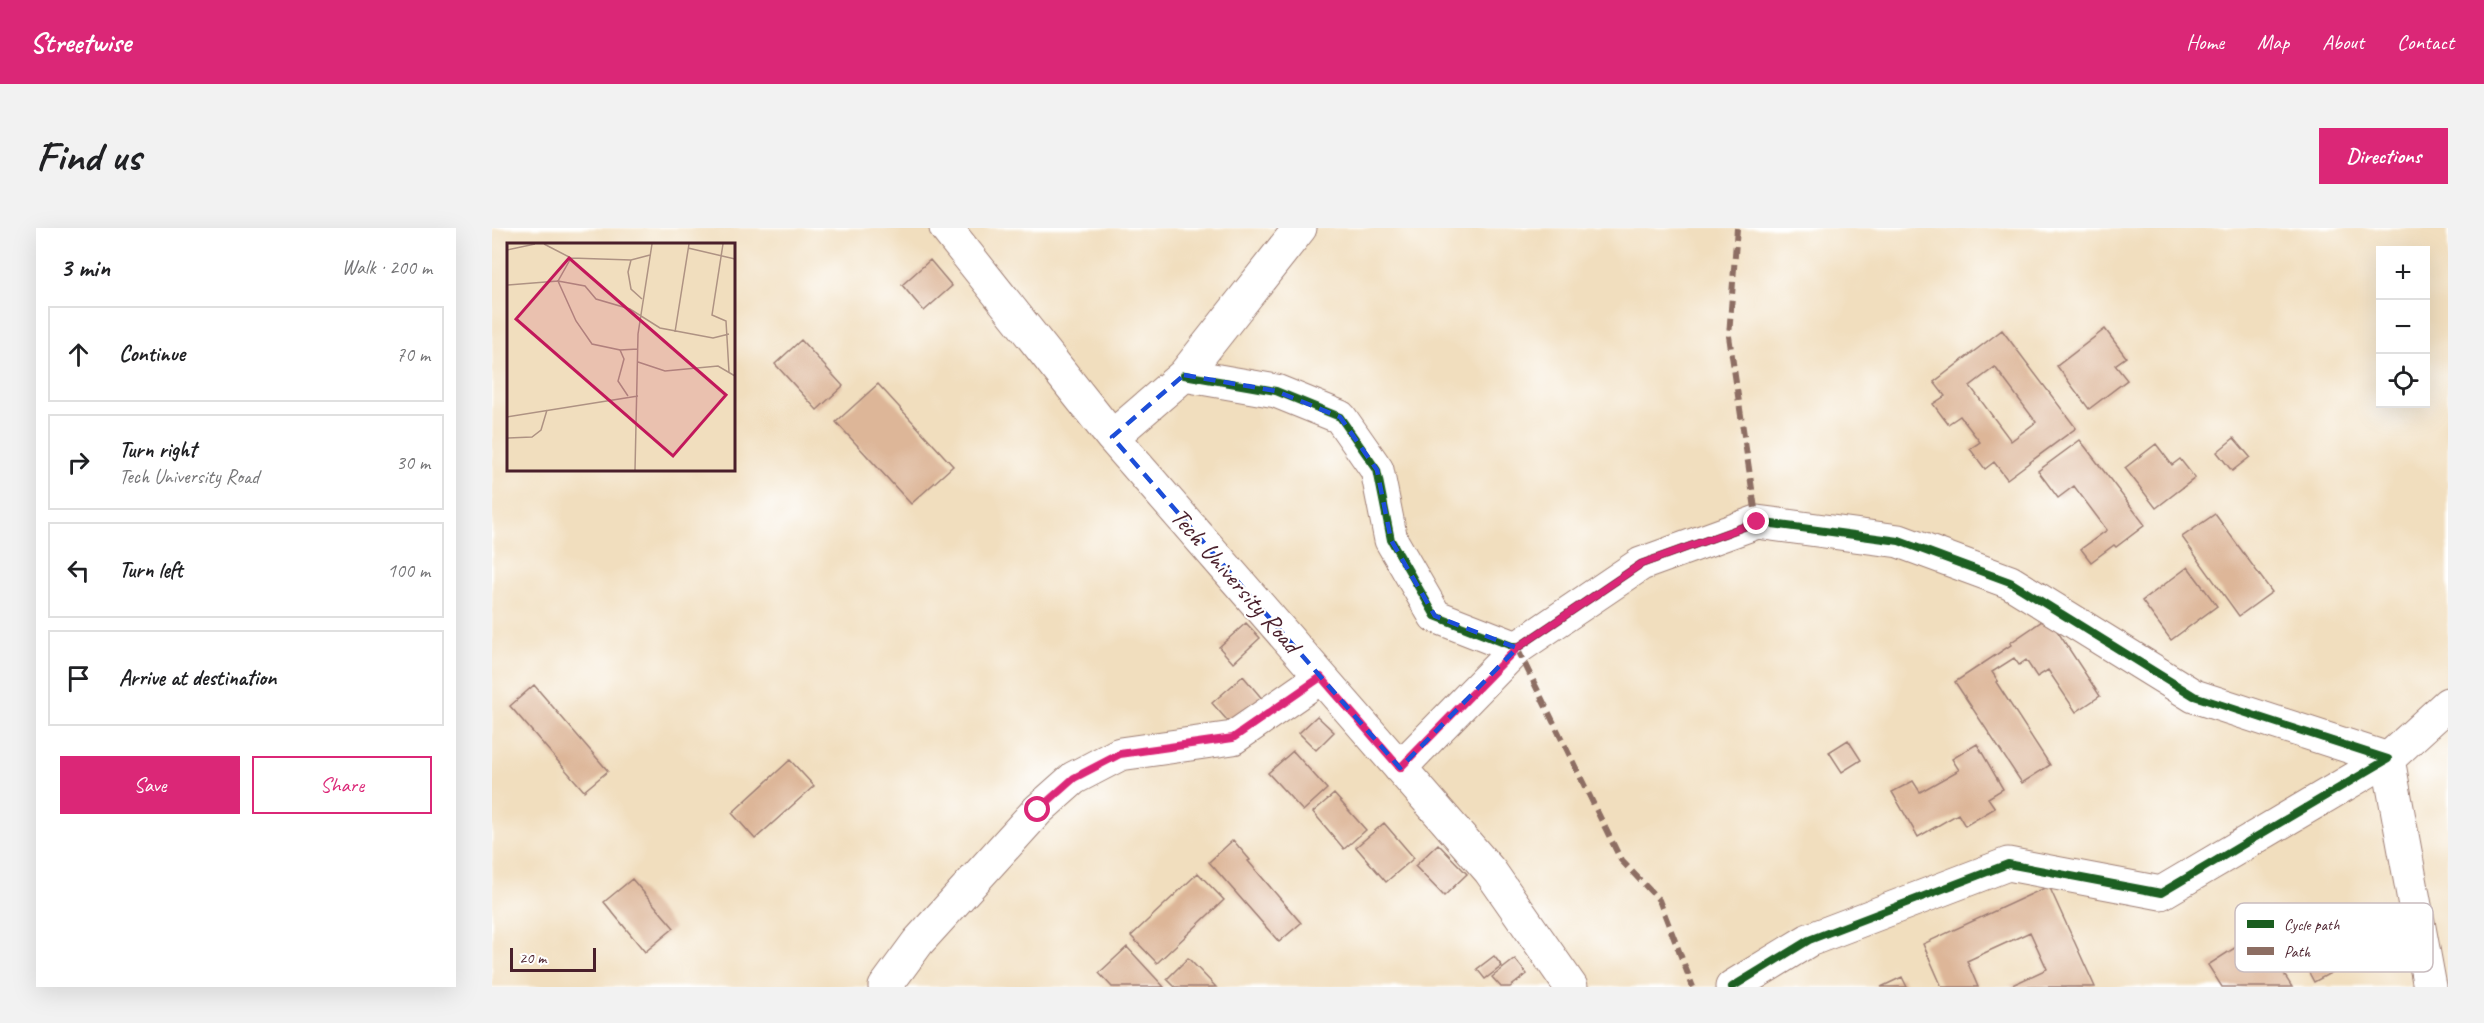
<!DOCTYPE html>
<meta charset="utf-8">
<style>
:root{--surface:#fff;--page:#f2f2f2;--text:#202124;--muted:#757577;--line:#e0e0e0;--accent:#db2777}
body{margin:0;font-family:Caveat,sans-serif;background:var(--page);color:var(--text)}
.controls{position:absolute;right:18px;top:18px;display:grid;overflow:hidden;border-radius:0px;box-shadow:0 6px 24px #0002}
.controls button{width:54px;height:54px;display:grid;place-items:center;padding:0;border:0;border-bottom:2px solid var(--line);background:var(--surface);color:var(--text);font:30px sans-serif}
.scale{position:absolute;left:18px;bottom:15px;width:86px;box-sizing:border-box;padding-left:6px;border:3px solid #4a1f2b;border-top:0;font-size:16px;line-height:21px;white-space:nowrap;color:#4a1f2b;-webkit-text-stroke:4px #fff;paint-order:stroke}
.stop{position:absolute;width:18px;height:18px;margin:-14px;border:4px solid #db2777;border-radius:50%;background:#fff}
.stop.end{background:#db2777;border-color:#fff;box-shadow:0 2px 6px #0008}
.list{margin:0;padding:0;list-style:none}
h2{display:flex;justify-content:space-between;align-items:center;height:78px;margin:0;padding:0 24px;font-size:26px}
h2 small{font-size:20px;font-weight:400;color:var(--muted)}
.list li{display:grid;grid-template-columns:39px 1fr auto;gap:18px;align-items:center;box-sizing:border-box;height:96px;margin:0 12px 12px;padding:0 12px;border:2px solid var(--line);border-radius:0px}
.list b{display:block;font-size:22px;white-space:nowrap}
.list p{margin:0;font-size:20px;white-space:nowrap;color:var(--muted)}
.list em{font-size:20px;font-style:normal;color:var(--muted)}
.actions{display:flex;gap:12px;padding:18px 24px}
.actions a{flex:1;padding:14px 0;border:2px solid var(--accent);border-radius:0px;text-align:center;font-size:21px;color:var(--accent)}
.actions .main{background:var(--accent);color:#fff}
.icon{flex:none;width:33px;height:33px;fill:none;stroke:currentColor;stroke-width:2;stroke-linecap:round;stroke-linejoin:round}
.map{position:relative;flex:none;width:1956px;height:759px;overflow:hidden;border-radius:0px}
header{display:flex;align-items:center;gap:36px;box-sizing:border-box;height:84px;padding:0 30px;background:var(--accent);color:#fff}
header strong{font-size:28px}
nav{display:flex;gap:33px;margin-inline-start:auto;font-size:21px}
.intro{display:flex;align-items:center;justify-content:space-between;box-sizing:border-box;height:144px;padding:0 36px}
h1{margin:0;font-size:42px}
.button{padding:15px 27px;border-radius:0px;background:var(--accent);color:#fff;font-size:21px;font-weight:700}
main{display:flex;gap:36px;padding:0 36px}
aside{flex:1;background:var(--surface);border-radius:0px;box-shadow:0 6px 24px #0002}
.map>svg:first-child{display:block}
</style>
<header>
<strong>Streetwise</strong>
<nav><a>Home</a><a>Map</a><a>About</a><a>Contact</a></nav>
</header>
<div class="intro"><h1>Find us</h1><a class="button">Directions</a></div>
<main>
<aside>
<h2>3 min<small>Walk · 200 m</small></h2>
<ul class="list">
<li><svg class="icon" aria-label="ahead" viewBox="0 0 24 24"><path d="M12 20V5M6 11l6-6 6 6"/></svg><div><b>Continue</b></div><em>70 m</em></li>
<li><svg class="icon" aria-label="right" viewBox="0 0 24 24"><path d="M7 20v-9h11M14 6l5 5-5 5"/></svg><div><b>Turn right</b><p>Tech University Road</p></div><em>30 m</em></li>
<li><svg class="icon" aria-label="left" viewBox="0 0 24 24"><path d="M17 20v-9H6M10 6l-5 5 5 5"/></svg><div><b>Turn left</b></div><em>100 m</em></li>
<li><svg class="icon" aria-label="arrive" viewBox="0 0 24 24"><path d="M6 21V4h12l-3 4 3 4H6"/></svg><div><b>Arrive at destination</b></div></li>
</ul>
<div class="actions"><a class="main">Save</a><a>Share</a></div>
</aside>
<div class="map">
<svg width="1956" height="759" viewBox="0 0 1956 759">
<rect width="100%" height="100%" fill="#fff"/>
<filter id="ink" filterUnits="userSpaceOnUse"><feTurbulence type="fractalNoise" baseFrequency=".0167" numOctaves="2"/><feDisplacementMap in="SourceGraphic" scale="12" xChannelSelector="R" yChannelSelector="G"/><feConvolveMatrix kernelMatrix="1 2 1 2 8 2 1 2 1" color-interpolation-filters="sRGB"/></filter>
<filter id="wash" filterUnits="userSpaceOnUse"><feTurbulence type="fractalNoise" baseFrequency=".008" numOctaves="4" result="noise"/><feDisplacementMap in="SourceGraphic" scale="24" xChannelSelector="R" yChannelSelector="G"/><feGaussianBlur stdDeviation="1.35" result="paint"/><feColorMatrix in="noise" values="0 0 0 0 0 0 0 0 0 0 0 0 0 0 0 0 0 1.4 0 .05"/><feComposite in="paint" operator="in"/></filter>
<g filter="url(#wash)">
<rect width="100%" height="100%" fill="#f1debe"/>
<g id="blocks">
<path fill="#ddb698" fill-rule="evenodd" d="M438 32 460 58 432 83 410 57Z
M1613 101 1634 129 1623 137 1635 152 1597 181 1565 138Z
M1510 102 1584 200 1515 251 1502 234 1493 241 1478 221 1488 214 1468 188 1456 196 1441 176 1453 168 1442 154ZM1503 139 1544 194 1519 213 1478 158Z
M309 112 351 158 325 182 283 136Z
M386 156 461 238 419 276 344 194Z
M1742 210 1758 229 1740 243 1725 224Z
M1588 212 1653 297 1624 319 1622 317 1599 334 1589 321 1615 302 1582 258 1566 270 1546 243Z
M1664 216 1680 237 1688 231 1703 250 1664 280 1633 240Z
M1723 286 1780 364 1747 388 1690 309Z
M1696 339 1725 378 1679 412 1650 373Z
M1556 389 1608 468 1584 484 1556 442 1545 449 1534 432 1527 437 1522 430 1500 444 1506 453 1504 454 1558 537 1530 555 1463 454 1519 417 1518 415Z
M754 395 768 410 741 435 727 419Z
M751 448 772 473 742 500 720 475Z
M42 457 116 543 92 563 18 478Z
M825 488 842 504 824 522 807 505Z
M1356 512 1369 532 1350 544 1337 524Z
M1485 516 1511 561 1496 570 1503 580 1473 598 1466 586 1426 609 1400 564 1421 553 1428 564 1467 542 1460 531Z
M801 523 835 561 811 583 776 545Z
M298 532 322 558 263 611 240 585Z
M842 566 874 602 852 621 821 584Z
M892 595 922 630 894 654 864 619Z
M741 612 758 632 756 633 809 695 787 714 717 634Z
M946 616 975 646 952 668 923 638Z
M706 645 732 672 665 735 639 708Z
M140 651 182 700 153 724 112 674Z
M1557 658 1603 759H1516L1555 741 1538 704 1475 733 1486 759H1450L1431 716Z
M1863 676 1888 723 1868 734 1866 730 1822 754 1795 703 1819 690 1823 697Z
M1766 705 1800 759H1730L1716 737Z
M635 719 672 759H620L607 745Z
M1002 728 1010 738 993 751 985 741Z
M696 730 724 759H683L675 751Z
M1023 731 1035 746 1018 759H1009L1000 749Z
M1410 749 1415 759H1389Z"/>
</g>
</g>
<g filter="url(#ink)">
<use href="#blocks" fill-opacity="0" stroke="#9e7e74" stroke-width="1.5"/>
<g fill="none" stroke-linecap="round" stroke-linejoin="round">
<defs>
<path id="minor" d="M454 0 620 209 998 643 1079 759
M692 147 784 163 848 189 885 242 899 312 943 388 1025 420 1149 336 1265 294 1407 313 1518 354 1702 468 1896 531 1669 665 1516 636 1317 712 1240 759
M620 209 692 147 808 0
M908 540 1025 420
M393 759 426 714 546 582 582 550 628 526 741 510 829 449
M1938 759 1896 531 1956 476"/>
</defs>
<use href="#minor" stroke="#9e7e74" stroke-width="35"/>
<use href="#minor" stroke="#fff" stroke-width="33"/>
<path stroke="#8d6e63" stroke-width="6" stroke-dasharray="12 6" stroke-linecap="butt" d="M1245 0 1237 108 1265 294
M1025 420 1129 632 1167 672 1201 759"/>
<defs>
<path id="cycleway" d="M692 147 784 163 848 189 885 242 899 312 943 388 1025 420 1149 336 1265 294 1407 313 1518 354 1702 468 1896 531 1669 665 1516 636 1317 712 1240 759"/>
</defs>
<use href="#cycleway" stroke="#fff" stroke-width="11"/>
<use href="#cycleway" stroke="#1b5e20" stroke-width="8"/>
</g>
</g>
<g fill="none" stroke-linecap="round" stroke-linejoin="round" filter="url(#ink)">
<path stroke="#db2777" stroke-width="8" d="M546 582 582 550 628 526 741 510 829 449 908 540 1025 420 1149 336 1265 294"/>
</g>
<path fill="none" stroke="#1d4ed8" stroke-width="4.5" stroke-dasharray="12 8" stroke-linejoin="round" d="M692 147 784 163 848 189 885 242 899 312 943 388 1025 420 908 540 620 209Z"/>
<g text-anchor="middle" stroke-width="4.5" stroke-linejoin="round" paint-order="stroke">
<g font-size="26" fill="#4a1f2b" stroke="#fff">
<text transform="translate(744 352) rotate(49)" y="9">Tech University Road</text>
</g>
</g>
<g transform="translate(15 15)">
<rect width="228" height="228" fill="#f1debe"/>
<path fill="none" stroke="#ae9283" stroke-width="1.5" d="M37 1 64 15 124 17 143 12M216 1 205 72 219 78 222 129M181 5 228 16M0 7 28 1M124 17 121 29 124 46 135 56M0 42 51 38 64 15M168 89 182 1M113 107 131 106M131 119 158 128 211 123 228 133M121 153 111 138 117 116 113 107 85 101 69 78 51 38 78 43 89 56 123 66 153 85 206 95 222 91M0 174 131 153M0 195 25 194 34 187 40 167M128 227 131 91 145 1"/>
<path fill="#c2185b" fill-opacity="0.15" stroke="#c2185b" stroke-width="3" d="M62 15 219 152 166 213 9 76Z"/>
<rect width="228" height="228" fill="none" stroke="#4a1f2b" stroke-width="3"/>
</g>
<rect x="1743" y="675" width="198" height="69" rx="9" fill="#fff" stroke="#c9bcbf" stroke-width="1.5"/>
<rect x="1755" y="692" width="27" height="8" fill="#1b5e20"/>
<rect x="1755" y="719" width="27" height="8" fill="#8d6e63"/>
<g font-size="16" fill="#4a1f2b">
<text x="1792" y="702">Cycle path</text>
<text x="1792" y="729">Path</text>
</g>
</svg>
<div class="controls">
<button>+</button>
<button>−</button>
<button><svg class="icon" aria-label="locate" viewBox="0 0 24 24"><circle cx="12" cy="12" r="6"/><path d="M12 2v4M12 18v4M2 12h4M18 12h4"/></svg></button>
</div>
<div class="scale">20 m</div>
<div class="stop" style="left:546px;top:582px"></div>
<div class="stop end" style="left:1265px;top:294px"></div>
</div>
</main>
